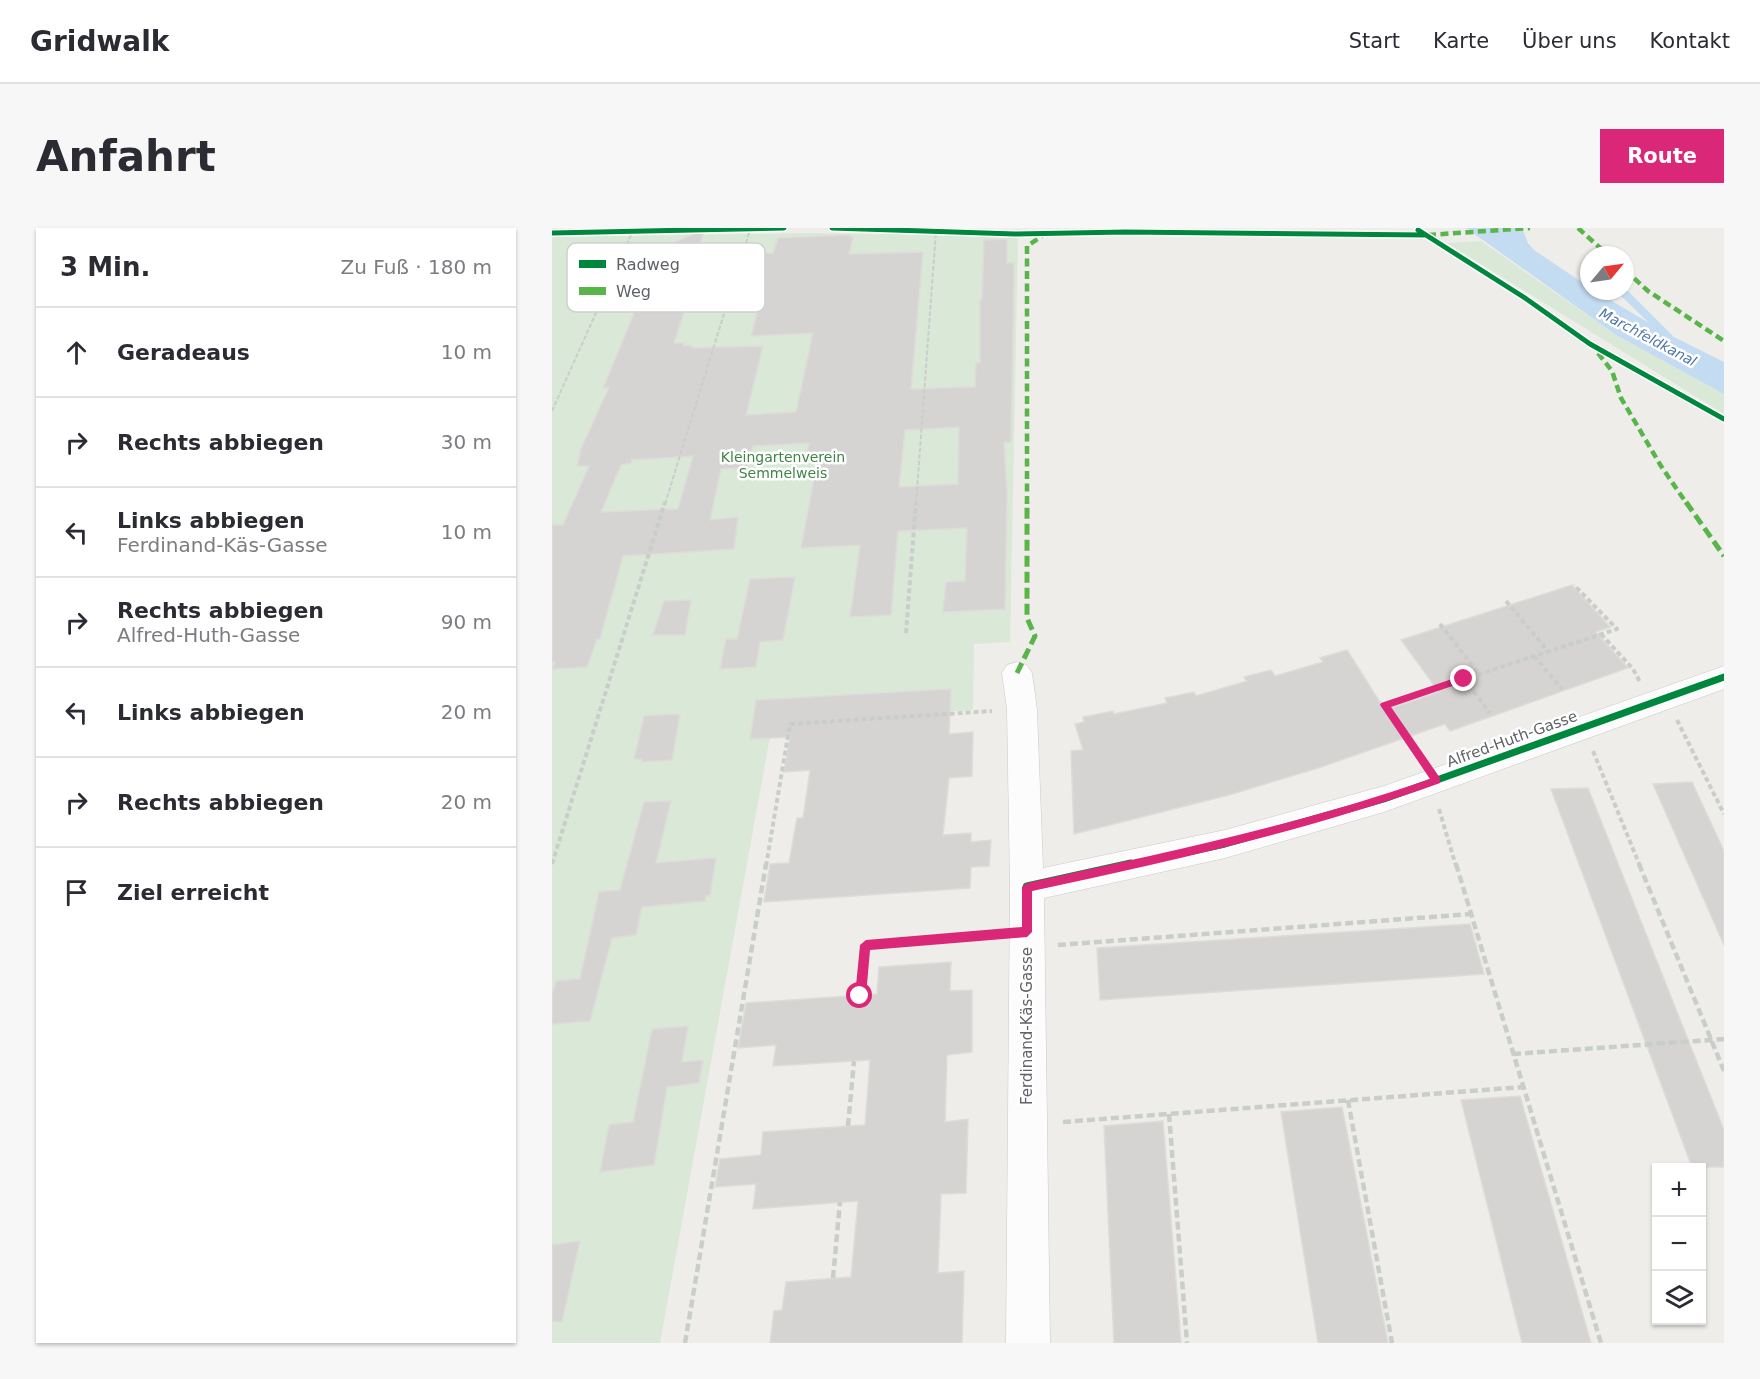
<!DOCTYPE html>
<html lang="de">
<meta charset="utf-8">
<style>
:root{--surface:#fff;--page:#f7f7f7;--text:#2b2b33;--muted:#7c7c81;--line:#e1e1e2;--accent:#db2777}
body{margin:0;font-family:"DejaVu Sans",sans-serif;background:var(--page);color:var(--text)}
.controls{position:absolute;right:18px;bottom:18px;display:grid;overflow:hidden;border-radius:0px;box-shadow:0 2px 4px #0004}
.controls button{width:54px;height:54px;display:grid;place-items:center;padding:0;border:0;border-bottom:2px solid var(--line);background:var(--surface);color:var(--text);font:30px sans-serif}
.compass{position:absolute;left:1028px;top:18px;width:54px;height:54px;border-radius:50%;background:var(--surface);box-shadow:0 2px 4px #0004;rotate:61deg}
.stop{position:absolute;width:18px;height:18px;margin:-14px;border:4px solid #db2777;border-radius:50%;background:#fff}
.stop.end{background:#db2777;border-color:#fff;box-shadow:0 2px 6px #0008}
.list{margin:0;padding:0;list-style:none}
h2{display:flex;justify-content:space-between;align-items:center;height:78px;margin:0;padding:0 24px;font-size:26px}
h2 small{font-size:20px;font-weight:400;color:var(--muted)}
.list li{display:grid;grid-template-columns:39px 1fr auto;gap:18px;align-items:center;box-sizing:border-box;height:90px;padding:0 24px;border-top:2px solid var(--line)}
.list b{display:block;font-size:22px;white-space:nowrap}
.list p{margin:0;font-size:20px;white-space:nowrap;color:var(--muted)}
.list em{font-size:20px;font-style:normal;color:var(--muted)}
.icon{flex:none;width:33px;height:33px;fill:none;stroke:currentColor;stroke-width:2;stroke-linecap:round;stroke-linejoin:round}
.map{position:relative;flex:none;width:1172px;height:1115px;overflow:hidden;border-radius:0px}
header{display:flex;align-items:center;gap:36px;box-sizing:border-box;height:84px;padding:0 30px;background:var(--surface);border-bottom:2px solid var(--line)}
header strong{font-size:28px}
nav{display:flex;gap:33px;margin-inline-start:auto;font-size:21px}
.intro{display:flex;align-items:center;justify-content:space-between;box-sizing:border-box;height:144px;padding:0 36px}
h1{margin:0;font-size:42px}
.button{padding:15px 27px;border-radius:0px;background:var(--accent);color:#fff;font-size:21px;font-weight:700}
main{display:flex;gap:36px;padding:0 36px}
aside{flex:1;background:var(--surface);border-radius:0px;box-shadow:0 2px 4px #0004}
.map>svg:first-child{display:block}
</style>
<header>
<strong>Gridwalk</strong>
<nav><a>Start</a><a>Karte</a><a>Über uns</a><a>Kontakt</a></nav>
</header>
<div class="intro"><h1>Anfahrt</h1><a class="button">Route</a></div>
<main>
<aside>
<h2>3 Min.<small>Zu Fuß · 180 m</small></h2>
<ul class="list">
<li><svg class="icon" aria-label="ahead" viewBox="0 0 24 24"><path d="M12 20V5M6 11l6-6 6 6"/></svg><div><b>Geradeaus</b></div><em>10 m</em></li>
<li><svg class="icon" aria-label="right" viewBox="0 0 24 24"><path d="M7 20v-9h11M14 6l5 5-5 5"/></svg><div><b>Rechts abbiegen</b></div><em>30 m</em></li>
<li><svg class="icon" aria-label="left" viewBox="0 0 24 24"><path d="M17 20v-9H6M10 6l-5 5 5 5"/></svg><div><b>Links abbiegen</b><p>Ferdinand-Käs-Gasse</p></div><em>10 m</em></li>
<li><svg class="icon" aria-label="right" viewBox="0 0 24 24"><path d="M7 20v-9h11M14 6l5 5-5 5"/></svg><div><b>Rechts abbiegen</b><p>Alfred-Huth-Gasse</p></div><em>90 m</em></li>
<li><svg class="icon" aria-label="left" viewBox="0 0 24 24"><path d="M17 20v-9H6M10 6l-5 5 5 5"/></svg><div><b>Links abbiegen</b></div><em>20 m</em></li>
<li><svg class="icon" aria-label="right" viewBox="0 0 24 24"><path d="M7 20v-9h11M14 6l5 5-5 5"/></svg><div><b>Rechts abbiegen</b></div><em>20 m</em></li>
<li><svg class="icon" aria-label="arrive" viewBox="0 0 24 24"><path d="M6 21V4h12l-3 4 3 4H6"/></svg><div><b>Ziel erreicht</b></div></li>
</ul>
</aside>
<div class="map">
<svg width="1172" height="1115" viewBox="0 0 1172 1115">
<rect width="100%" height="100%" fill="#eeede9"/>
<path fill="#d9e8d7" d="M255 5 466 8 458 414 422 416 421 482 221 492 108 1115H0V9Z
M929 13 1064 107 1172 166V186L895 15Z"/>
<path fill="#c4dcf2" d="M914 0H970L976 15 982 22 1037 59V63H1043L1097 95 1064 63H1073V60L1122 109 1172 134V166L1064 107Z"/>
<path fill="#d5d4d2" stroke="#dedcd8" stroke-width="1.5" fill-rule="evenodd" d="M153 1 144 28 221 25 226 10 298 7V9H301L297 26 371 24 359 161 423 159 424 135H428V72H430L432 12 455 11V35H462V53L459 214H452L455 266 453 381 391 384 394 354 413 353 415 300 346 303 339 387 298 389 308 317 249 320 266 230 254 231 257 215 201 218 195 240 169 241 158 292 186 289 182 321 71 328 48 411H45L35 439 0 441 3 434H0V297H11L37 238H25L29 221 57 159 51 160 96 52H103L111 30H117L123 14ZM214 51 199 108 261 105 244 184 194 187 211 118 140 120V118L131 117 132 115H122L140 59 153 58 155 53ZM407 199 406 256 347 259 353 202ZM141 228 126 281 49 284 69 237 79 235 80 232Z
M243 349 231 412 208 414 204 439 168 441 174 411H185L198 351Z
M1020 357 1058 399 1044 404 1076 440 898 503 893 496 766 540 677 567 522 606 519 523 531 522 523 496 532 494 531 489 561 483 562 486 615 475 613 470 642 464 644 468 695 453 692 449 719 442 723 448 771 434 768 430 795 422 833 482 887 464 849 412Z
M139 372 133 407H101L112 373Z
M399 461 397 506 421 504 420 548 397 550 391 607 419 605V614L439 612 437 638 419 639 418 660 212 674 218 636 237 635 245 590H251L258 542 232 544 238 509 198 511 204 472Z
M128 486 120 532 90 534V531H82L92 488Z
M1140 554 1172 623V717L1101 556Z
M1036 560 1172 902V939H1140L999 561Z
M119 573 104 635 164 630 158 668H154L153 673 90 679 84 707 60 710 38 793 0 796V767L4 753 28 751 47 664 68 662 92 574Z
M918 696 932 746 548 772 545 720Z
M399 734 398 763 420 762V824L395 827 393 894 416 891 414 965 389 966 386 1045 412 1043 410 1115H218L222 1083 230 1082 234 1054 299 1049 306 973 201 981 204 956 163 959 168 931 209 927 211 904 313 897 318 832 221 838 224 817 186 820 194 775 325 766 327 739Z
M136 798 130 834 151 832 147 855 115 859 102 937 48 944 57 897 81 894 100 801Z
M968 868 1008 1007 1039 1115H970L909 872Z
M790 879 817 1017 836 1115H766L729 884Z
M611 893 629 1115H562L552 898Z
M28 1013 10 1094 0 1093V1017Z"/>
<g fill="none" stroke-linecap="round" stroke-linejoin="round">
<defs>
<path id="minor" d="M465 434 475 437 480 445 485 481 491 640 673 602 832 558 1172 438V461L832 584 673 630 492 670 498 1115H454L458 659 455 481 450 445 455 437Z"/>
</defs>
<use href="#minor" stroke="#c9c9c9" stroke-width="1"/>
<path stroke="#cacecb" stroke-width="2" stroke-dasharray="4.5 2" stroke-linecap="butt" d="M0 183 82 0
M113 276 198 2
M364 276 384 3"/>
<path stroke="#cacecb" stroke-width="4" stroke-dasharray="5 3" stroke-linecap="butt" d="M954 373 996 423
M888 396 927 446
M354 405 364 274
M1049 406 1081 441 1088 454
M982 428 1010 461
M912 451 938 485
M1125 492 1172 586
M1041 523 1088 638
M868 529 833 477 1065 401 1022 357
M887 581 904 638
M0 636 113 274
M214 638 238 496 440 483"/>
<path stroke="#cacecb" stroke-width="4.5" stroke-dasharray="8 4" stroke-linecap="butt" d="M904 636 1049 1115
M1087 636 1172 843
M506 717 919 686
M308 768 314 717 445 706
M961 826 1172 811
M796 872 840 1115
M617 886 635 1115
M511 894 971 859
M296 898 302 833
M281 1050 288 974
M133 1115 214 636"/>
<use href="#minor" fill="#fcfcfc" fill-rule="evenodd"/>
<path stroke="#58b549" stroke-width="4.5" stroke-dasharray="8 4.5" stroke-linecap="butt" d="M1026 0 1056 27
M876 7 978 0
M1073 42 1096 63 1172 113
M1046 125 1060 143 1069 170 1109 238 1135 276
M475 276V18L490 8"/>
<path stroke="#58b549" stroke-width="5" stroke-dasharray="11 5" stroke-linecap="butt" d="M1134 274 1172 328
M465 445 483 408 475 390V274"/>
<defs>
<path id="cycleway-far2" d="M280 0 463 6 573 4 874 7
M866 2 973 70 1038 116 1172 191
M0 5 232 0"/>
<path id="cycleway-far1" d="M572 638 673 616 832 571 1172 449"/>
<path id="cycleway" d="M475 659 579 636"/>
</defs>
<use href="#cycleway-far2" stroke="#fff" stroke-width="8"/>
<use href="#cycleway-far1" stroke="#fff" stroke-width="10"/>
<use href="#cycleway" stroke="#fff" stroke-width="13"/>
<use href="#cycleway-far2" stroke="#00873e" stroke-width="5"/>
<use href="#cycleway-far1" stroke="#00873e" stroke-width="7"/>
<use href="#cycleway" stroke="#00873e" stroke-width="9"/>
</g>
<path fill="#db2777" d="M912 447 915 448V453L839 479 888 550V555C755 603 618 633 480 663V704L475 709 318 722 314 768 308 773 304 771 303 768 308 717 314 712 470 699V659L475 655C610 625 747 597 878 551L828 477 829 475Z"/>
<g text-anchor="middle" stroke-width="5" stroke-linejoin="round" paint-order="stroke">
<g font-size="14" font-style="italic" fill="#4f75a7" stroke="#fff">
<text transform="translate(1096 109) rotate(28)" y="5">Marchfeldkanal</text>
</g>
<g font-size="14" fill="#408447" stroke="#fff">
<text x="231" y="234">Kleingartenverein<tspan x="231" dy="16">Semmelweis</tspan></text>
</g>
<g font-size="15" fill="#5f6266" stroke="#fff">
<text transform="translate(960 511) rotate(-20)" y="5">Alfred-Huth-Gasse</text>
<text transform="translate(475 798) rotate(-90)" y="5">Ferdinand-Käs-Gasse</text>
</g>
</g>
<rect x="15" y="15" width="198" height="69" rx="9" fill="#fff" stroke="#cfd0d1" stroke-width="1.5"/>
<rect x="27" y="32" width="27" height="8" fill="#00873e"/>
<rect x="27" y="59" width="27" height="8" fill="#58b549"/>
<g font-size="16" fill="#5f6266">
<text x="64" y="42">Radweg</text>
<text x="64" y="69">Weg</text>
</g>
</svg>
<div class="controls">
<button>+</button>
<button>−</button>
<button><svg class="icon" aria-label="layers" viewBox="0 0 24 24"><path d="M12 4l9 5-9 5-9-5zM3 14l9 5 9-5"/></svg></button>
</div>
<svg class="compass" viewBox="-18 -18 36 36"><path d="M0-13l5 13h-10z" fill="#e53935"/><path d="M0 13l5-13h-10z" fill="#7c7c81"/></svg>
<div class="stop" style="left:308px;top:768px"></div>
<div class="stop end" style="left:912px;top:451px"></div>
</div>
</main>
